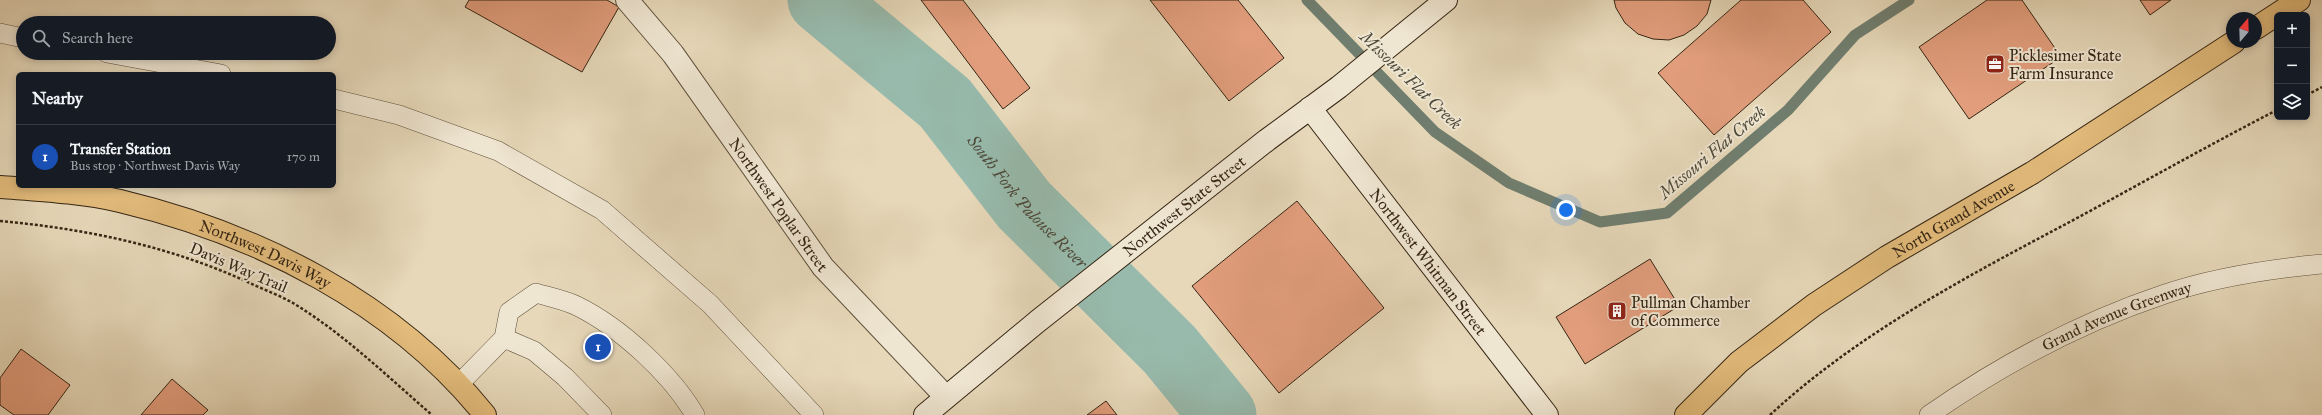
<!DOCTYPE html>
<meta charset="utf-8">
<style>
:root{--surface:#171b24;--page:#20242c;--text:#f1f3f6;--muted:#9ea1a6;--line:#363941;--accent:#c59692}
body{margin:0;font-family:"IM FELL Great Primer",serif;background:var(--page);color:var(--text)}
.controls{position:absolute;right:12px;top:12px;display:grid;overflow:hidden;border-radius:6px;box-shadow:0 2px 10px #0003}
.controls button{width:36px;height:36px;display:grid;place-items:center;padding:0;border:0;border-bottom:1px solid var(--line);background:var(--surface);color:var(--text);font:20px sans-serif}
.compass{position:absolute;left:2226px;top:12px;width:36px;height:36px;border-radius:50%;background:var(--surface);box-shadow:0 2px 10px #0003;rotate:19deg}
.you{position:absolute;left:1566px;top:210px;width:14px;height:14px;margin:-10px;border:3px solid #fff;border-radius:50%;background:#1a73e8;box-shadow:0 0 0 6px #1a73e833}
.badge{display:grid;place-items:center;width:26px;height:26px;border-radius:50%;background:var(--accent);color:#fff;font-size:13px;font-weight:700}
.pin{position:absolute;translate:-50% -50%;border:2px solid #fff;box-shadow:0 1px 4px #0006}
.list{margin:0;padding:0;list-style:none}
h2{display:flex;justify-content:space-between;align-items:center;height:52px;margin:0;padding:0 16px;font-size:17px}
h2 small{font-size:13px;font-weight:400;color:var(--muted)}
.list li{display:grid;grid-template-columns:26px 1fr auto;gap:12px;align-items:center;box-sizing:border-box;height:64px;padding:0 16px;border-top:1px solid var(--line)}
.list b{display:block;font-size:15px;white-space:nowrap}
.list p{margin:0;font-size:13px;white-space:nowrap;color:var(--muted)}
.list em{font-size:13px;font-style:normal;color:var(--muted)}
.icon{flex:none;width:22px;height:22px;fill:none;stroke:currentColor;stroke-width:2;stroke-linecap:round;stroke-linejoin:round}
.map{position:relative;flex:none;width:2322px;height:415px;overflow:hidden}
.search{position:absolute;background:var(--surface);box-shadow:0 2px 10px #0003;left:16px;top:16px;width:320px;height:44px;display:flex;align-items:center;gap:10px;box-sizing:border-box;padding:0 14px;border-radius:22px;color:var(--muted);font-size:15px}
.panel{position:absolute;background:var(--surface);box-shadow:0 2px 10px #0003;left:16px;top:72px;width:320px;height:116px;border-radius:6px}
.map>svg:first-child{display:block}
</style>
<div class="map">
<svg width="2322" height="415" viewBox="0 0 2322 415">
<rect width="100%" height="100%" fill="#e6d8b9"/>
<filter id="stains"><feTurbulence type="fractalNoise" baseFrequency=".005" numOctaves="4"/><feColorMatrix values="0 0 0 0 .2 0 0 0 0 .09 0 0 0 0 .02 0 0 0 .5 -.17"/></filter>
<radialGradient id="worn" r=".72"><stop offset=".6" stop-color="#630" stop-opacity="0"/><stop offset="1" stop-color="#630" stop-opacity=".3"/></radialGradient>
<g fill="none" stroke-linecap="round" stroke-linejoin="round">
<path stroke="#707e6f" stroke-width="11" d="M1307 0 1435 132 1509 183 1600 222 1667 213 1788 110 1855 35 1909 0"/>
<path stroke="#97baac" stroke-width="67" id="s1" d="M821 0 945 103 1024 205 1170 350 1223 415"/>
</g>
<path fill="#e19d7c" stroke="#352514" d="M469 0H607L619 7 582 72 465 7Z
M921 0H963L1030 88 1003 109Z
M1150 0H1238L1284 58 1229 101Z
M1614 0H1711L1707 14 1697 26 1684 35 1669 40 1653 39 1638 34 1625 23 1616 8Z
M1741 0H1803L1831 32 1714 135 1658 73Z
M1987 0H2022L2061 57 1969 119 1919 47Z
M2140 0H2171L2150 15Z
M1297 201 1384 308 1279 393 1192 286Z
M1650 259 1679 306 1585 364 1556 317Z
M21 349 70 385 48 415H14L0 405V378Z
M172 379 208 410 203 415H141Z
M1106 401 1117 415H1087Z"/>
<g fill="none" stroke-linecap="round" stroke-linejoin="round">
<defs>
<g id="lane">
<path d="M0 33 23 38"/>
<path d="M107 53 221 74"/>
<path d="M334 99 399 115 498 151 602 210 710 304 814 415"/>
<path d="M504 338 534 351 565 377 602 415"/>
<path d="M460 383 504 338 509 312 536 293C549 297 565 300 577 306 620 327 671 374 695 415"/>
<path id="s2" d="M1929 415C2001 365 2081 322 2165 294 2215 277 2269 269 2322 264"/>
</g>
<g id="street">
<path id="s3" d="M627 0 673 54 823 267 946 397"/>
</g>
<g id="secondary">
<path id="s4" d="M1310 108 1547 415"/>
<path id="s5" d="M925 415 1038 321 1267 140 1339 87 1446 0"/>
</g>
<g id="primary">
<path d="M2256 28 2299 0"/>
<path id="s6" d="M0 187C39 190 81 192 120 201 258 234 395 303 485 415"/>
<path id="s7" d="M1686 415 1739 362 1814 305 1887 257 2032 173 2234 42"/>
</g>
</defs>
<use href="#lane" stroke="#61523d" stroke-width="20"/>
<use href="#street" stroke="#61523d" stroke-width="24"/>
<use href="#secondary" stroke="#352514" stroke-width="24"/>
<use href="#primary" stroke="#352514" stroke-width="24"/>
<path stroke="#352514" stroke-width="2.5" stroke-dasharray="3 2" stroke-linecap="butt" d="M2307 95 2322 87
M0 221C88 229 174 247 254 285 267 291 281 296 293 303 344 334 387 376 432 415
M1770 415C1855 336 1962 279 2064 225 2135 187 2205 147 2277 110"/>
<use href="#lane" stroke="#efe6d2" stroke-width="19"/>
<use href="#street" stroke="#efe6d2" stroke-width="22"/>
<use href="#secondary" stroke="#efe6d2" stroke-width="22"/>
<use href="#primary" stroke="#e3bc7c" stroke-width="22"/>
</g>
<defs>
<symbol id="office-square" viewBox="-11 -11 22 22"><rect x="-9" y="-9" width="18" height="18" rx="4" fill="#8f2418" stroke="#efe6d2"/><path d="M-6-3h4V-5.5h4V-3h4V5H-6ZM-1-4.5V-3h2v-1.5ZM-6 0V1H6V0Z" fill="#fff"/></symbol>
<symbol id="building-square" viewBox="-11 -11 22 22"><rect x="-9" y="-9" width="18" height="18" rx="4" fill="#8f2418" stroke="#efe6d2"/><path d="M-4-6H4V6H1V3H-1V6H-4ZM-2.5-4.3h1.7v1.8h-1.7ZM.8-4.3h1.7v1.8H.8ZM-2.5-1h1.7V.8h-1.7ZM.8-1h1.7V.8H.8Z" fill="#fff"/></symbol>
</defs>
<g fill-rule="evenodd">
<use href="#office-square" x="1984" y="53" width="22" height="22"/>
<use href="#building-square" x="1606" y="300" width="22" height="22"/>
</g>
<g text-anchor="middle" stroke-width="4" stroke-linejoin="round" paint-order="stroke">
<g font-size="16" fill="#352514" stroke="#efe6d2" text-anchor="start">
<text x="2009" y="61">Picklesimer State<tspan x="2009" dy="18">Farm Insurance</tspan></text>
<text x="1631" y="308">Pullman Chamber<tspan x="1631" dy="18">of Commerce</tspan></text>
</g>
<g font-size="16" fill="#352514" stroke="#efe6d2">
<text dy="6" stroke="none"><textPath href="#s3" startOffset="255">Northwest Poplar Street</textPath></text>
<text dy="6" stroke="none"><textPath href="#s5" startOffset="333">Northwest State Street</textPath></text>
<text dy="6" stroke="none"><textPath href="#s7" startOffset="333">North Grand Avenue</textPath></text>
<text dy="6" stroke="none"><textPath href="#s6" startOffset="276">Northwest Davis Way</textPath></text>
<text dy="6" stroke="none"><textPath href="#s4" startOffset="194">Northwest Whitman Street</textPath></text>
<text transform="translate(239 267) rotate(23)" y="6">Davis Way Trail</text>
<text dy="6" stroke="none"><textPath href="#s2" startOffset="213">Grand Avenue Greenway</textPath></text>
</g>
<g font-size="17" font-style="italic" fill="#4e4a3a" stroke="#efe6d2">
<text transform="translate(1411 80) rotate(44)" y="6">Missouri Flat Creek</text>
<text transform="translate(1712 152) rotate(-40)" y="6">Missouri Flat Creek</text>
<text dy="6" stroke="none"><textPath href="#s1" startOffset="290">South Fork Palouse River</textPath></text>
</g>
</g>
<rect width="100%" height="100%" filter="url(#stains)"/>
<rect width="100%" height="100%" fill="url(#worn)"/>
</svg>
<div class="controls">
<button>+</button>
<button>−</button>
<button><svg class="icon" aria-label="layers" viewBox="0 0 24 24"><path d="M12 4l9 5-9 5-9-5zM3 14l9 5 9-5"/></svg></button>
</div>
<svg class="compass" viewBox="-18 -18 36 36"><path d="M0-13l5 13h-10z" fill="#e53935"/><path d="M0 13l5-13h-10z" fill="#9ea1a6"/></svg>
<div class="you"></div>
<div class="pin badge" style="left:598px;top:347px;background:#1a4fb4">1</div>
<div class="search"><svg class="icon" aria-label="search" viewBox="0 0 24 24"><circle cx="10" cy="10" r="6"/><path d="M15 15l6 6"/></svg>Search here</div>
<section class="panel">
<h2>Nearby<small></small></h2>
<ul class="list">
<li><span class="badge" style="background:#1a4fb4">1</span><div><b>Transfer Station</b><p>Bus stop · Northwest Davis Way</p></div><em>170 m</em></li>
</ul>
</section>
</div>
